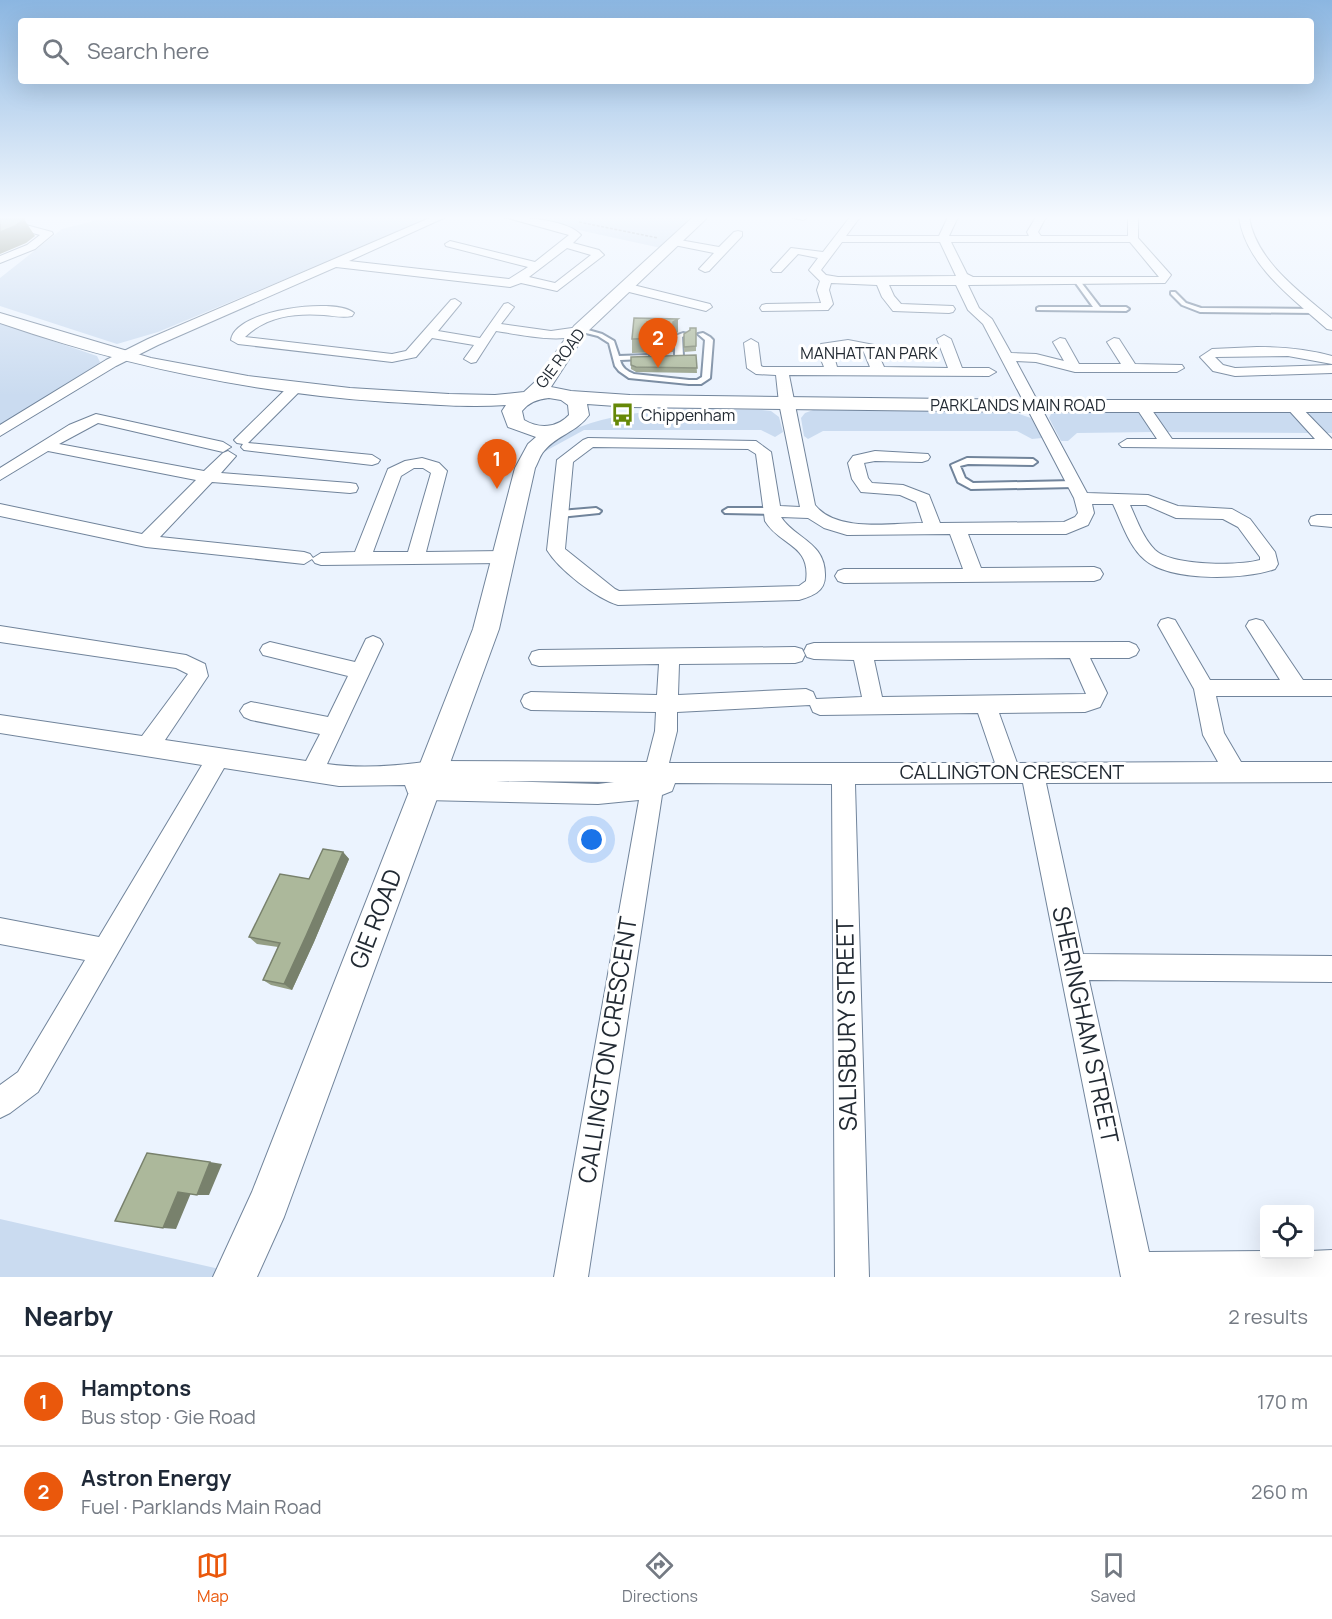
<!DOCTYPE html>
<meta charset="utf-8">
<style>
:root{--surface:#fff;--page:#f2f2f3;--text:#1f2937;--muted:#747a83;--line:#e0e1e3;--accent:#ea580c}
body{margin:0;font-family:Manrope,sans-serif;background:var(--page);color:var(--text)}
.controls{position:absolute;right:18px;bottom:18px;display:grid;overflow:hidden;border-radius:6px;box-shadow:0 6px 24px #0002}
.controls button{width:54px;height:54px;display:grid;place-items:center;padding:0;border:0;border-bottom:2px solid var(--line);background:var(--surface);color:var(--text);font:30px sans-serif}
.you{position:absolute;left:592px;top:840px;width:21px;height:21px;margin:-15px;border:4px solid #fff;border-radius:50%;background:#1a73e8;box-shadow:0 0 0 9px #1a73e833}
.badge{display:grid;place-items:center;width:39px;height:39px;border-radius:50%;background:var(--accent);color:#fff;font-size:20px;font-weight:700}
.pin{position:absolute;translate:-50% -50px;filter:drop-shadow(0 2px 3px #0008)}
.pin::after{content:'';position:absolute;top:32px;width:21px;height:18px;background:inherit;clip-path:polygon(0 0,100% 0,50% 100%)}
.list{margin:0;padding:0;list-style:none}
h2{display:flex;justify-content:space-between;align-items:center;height:78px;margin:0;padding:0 24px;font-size:26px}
h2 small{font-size:20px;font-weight:400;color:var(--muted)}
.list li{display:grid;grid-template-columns:39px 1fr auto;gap:18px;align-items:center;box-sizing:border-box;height:90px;padding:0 24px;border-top:2px solid var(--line)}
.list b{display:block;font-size:22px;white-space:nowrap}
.list p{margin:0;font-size:20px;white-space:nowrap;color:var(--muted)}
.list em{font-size:20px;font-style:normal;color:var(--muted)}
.icon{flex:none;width:33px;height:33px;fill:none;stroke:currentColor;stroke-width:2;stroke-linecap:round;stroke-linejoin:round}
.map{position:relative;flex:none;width:1332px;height:1277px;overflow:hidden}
.search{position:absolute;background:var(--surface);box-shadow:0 6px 24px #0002;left:18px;right:18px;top:18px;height:66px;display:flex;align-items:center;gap:15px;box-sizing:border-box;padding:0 21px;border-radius:6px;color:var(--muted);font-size:22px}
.sheet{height:258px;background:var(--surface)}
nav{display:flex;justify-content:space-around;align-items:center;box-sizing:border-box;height:84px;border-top:2px solid var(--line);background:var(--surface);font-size:16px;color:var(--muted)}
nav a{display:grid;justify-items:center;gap:3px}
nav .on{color:var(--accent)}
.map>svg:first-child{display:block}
</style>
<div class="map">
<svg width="1332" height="1277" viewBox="0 0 1332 1277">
<rect width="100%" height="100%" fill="#ebf3fe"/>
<path fill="#cadbf0" d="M109 217H435L158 332 117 344 0 306V278L62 229Z
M519 217H696L661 248Z
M0 323 97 356 100 362 96 367 0 427Z
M694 409 762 410 771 411 779 417 783 432 775 437 761 430H584L542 453C571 416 650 410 694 409Z
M813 410 1010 411 1031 418 1042 438 1032 439 1017 431H823L808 439 804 436 801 418 805 413Z
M1057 411H1135L1142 414 1153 432 1077 433 1068 441H1061L1049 418 1051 414Z
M1157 411 1289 412 1296 416 1310 433 1167 432 1155 415Z
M1310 412 1332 413V433H1325L1309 415Z
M0 1219 237 1273 235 1277H0Z"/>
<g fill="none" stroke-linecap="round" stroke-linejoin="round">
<defs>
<path id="service" d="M1078 280 1080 281 1100 307H1126L1129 309 1126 311 1037 310V308L1039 307H1093L1075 282Z
M1171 292H1175L1186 303 1201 308 1315 309 1318 311 1315 313 1200 312 1182 305 1171 294Z
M588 330 602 334 614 341 619 356 648 355V359H645L620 360C622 368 627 371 634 374L689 380H697L702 377 705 340 698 334 703 333 710 337 713 340 710 378 701 384H689L629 378 619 371 615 366 609 343 598 336 586 333 585 332Z
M683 333 688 334 682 337 683 356 679 358 675 356V336Z
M967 458 1033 459 1037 462 1033 465 968 464 960 466 965 478 973 483 1074 481 1078 484 1074 487 971 489 958 482 951 465Z
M596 508 601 511 599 513 560 517 555 514 560 511Z
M728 508H772L777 511 772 514 725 513 723 511Z"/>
<path id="minor" d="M432 217H446L349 261 509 279 528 267 446 246 445 244 450 241 535 262 569 235 504 217C524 217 568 220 581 235L573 243 599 250 604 255 557 291 521 283 510 287 336 267 158 345 116 366 0 436V425L106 360 148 339ZM567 248 591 255 555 283 529 277Z
M790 217H808L803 220Z
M850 217H860L846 236H939L948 217H958L949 236H1029L1027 232 1036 217H1046L1038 232 1041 236H1128V217H1138V238L1171 275 1165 283 968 285 979 308 992 319 1011 353 1036 354 1064 361 1053 342 1060 338 1065 339 1079 364H1121L1107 342 1114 338 1119 339 1135 364 1182 365 1184 368 1177 372H1075L1036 362 1016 361 1087 493 1148 495 1178 506 1232 509 1250 519 1275 552 1278 564 1275 569C1245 580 1171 582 1145 560 1129 547 1122 523 1113 504H1092L1094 513 1088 525 1066 534H968L981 568 1094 567 1100 569 1103 574 1100 579 1094 581 844 583 838 581 835 576 838 571 844 569H963L950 534 847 535 824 528 808 518 781 517C795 539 826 542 825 576 825 592 812 596 799 600L618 605C596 598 559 570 547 550L557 460 583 440 588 438 756 441 771 452 780 506 800 507 779 403 776 375 756 374 747 368 744 343 751 339 758 343 761 366 763 367H824L818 352 821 344 848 340 874 345 884 367 948 368 937 339 944 335 951 339 962 368H989L996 372 989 376 789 375 815 505C837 533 891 523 923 523L916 502 900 495 861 492 852 479 848 463 853 456 875 451 928 454 930 457 928 460 922 462 875 461 864 463 868 478 872 483 903 485 929 495 940 523 1064 522 1075 517 1078 513 1074 498 983 324 968 310 956 285H889L894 296 901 304 953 306 955 309 953 312 949 313 893 311 882 297 877 285 831 283 829 290 833 304 828 310 762 311 760 308 762 305 766 304 821 303 817 290 820 281 809 270 818 258 798 254 781 272H773L771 270 791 248 823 252ZM842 242H940L956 276 838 277 826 275 821 270ZM951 242H1130L1159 277H973L967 274ZM848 348 863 350 870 367H837L832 349ZM593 447 748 449 756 454 765 521C780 546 811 544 806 581L799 586 619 591 615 589 565 549 573 462ZM1130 505H1146L1176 518 1223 519 1238 527 1260 557V560C1238 566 1172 566 1155 550 1143 538 1137 520 1130 505Z
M1239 217H1249C1256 261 1300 292 1332 319V330L1327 329C1293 299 1246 265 1239 217Z
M0 218 52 232 53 234 35 249 0 263V256L27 245 40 235 0 224Z
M738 231 742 232V236L709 271 705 272 699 269 714 253 674 245 669 242 674 239 719 247 734 232Z
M625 283 710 304 712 307 706 311 621 290 619 287Z
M455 299 461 303 438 331 480 338 504 304 508 303 514 307 501 324 551 331 579 327 585 331C569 346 517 334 496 331L476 362 471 363 464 359 474 345 432 338 416 357 392 362 238 344 231 340C235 309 337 297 354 313L352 316C343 318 333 316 324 315 295 313 267 316 245 337L392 354 406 351 451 300Z
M1257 347C1283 347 1307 349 1332 356V364L1288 356 1215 357 1223 365 1235 368 1332 365V373L1235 376 1213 371 1200 357 1212 349Z
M293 386 298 387 300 390 298 393 248 443 372 455 380 460 378 463 372 465 244 450 241 447 243 444 237 443 234 440 237 437 288 387Z
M1142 402 1147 403 1172 439H1315L1285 406 1292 402 1297 403 1332 439V449L1122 447 1119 444 1127 439H1157L1135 406Z
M96 414 223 442 231 447 223 452 98 423 59 444 204 471 223 453 228 451 236 456 221 473 350 483 356 484 358 488 356 492 350 493 212 482 160 537 304 552 310 554 313 558 321 553 355 552 388 469 405 461 422 458 439 463 447 471 426 552 503 551 509 553 512 557 509 561 503 563 321 565 315 563 312 559 304 564 146 547 0 516V504L142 534 196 480 48 451 0 480V468L69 425ZM414 468H423L431 473 408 552H373L401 476Z
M1317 515H1332V527L1311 525 1309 521 1311 517Z
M1168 618 1175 620 1210 680H1280L1246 626 1249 621 1256 619 1263 621 1303 680H1332V696H1216L1224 733 1241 762H1332V782L1046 783 1083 954 1332 956V982L1089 980 1149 1252 1264 1251V1254H1310V1251L1332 1250V1277H1121L1023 783 855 784 869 1277H835L832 784 675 783 672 791 662 795 588 1277H554L639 800 598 804 425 800 408 793 405 785 339 786 224 768 38 1092 10 1113 0 1118V1085L18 1072 85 960 0 944V918L99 937 202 765 0 733V715L142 736 188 674 176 668 0 642V626L186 655 205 664 208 676 165 740 306 761 320 734 251 720 244 717 240 711 244 705 251 702 328 717 348 676 263 655 260 650 263 645 270 642 355 662 366 639 373 636 380 639 383 644 327 764C362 769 398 766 432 761L647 762 655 731 656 712 531 710 524 707 521 701 524 695 531 692 657 695 659 664 539 666 532 664 529 658 532 652 539 650 795 647 802 649 805 655 802 661 795 663 679 664 678 695 806 689 813 692 816 699 862 697 854 660 814 659 807 657 804 651 807 645 814 643 1129 642 1136 645 1139 650 1136 655 1129 658H1090L1107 693 1100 707 1085 712 999 713 1017 763 1218 762 1203 735 1194 689 1158 625 1161 620ZM1070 658 1086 694 882 697 874 660ZM810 705 813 712 820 715 978 713 995 763H669L677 731V712ZM496 781 614 782 598 784Z"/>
<path id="tertiary" d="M693 217H708L586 333 551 387 571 391 630 395 1032 400H1332V412H1032L630 407 587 404 589 415C577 432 557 435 544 451 540 455 538 463 535 468L499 629 284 1217 257 1277H213L252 1192 473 629 515 468 528 444 536 437 508 427 502 411 506 405C467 408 427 404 388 402 254 393 127 367 0 323V313L151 358 248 376 350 388 449 394 495 395 524 392 536 381 574 326ZM549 398 561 400 568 405 569 415C557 428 539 429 524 420L522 411C529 402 538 399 549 398Z"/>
</defs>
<use href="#service" stroke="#71849b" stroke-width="4"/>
<use href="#minor" stroke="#71849b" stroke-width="2"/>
<use href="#tertiary" stroke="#71849b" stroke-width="2"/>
<path stroke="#878f99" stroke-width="1.5" stroke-dasharray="3 1.5" stroke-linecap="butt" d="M579 222 658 238"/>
<use href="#service" fill="#fff" fill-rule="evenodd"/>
<use href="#minor" fill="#fff" fill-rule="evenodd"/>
<use href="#tertiary" fill="#fff" fill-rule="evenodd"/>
</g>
<path fill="#949e85" d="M678 319V332L673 336V352L632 353V339Z
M690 328H696V351L684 352V334L690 331Z
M696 355 697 373 636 372 631 369V365Z
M343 852 349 859 314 942 292 990 271 985 263 980 278 947 257 944 249 937 309 879Z"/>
<path fill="#78816c" d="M24 219 35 236 26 243 0 254V232Z
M678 319V332L673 336V322Z
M343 852 349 859 314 942 292 990 284 984Z
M210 1162 222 1164 209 1195H197Z
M178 1192 191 1193 176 1229 163 1228Z"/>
<path fill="#acb89b" stroke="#78816c" stroke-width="1.5" d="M0 217H17L24 219 15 226 0 232Z
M634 318 678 319 673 322V338L632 339Z
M690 328H696V346L684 347V334L690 330Z
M696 355 697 368 636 367 631 365V357Z
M323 849 343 852 306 936 284 984 263 980 280 943 249 937 280 874 309 879Z
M147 1153 210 1162 197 1195 178 1192 163 1228 115 1221Z"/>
<linearGradient id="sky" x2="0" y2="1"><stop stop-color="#8bb6e1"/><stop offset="0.55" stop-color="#f6faff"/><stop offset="1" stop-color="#f6faff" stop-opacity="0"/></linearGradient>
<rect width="1332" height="396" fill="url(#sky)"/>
<defs>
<symbol id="bus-bare" viewBox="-9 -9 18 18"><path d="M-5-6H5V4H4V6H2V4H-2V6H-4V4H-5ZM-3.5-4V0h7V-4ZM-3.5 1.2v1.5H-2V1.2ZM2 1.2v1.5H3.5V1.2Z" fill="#668807" stroke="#fff" stroke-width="2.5" paint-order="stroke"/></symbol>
</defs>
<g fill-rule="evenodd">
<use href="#bus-bare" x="606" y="398" width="33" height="33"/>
</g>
<g text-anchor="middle" stroke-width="6" stroke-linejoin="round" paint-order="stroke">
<g font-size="16" fill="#222a33" stroke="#fff">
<text x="869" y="359">MANHATTAN PARK</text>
<text transform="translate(560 358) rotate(-53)" y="6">GIE ROAD</text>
<text x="1018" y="411">PARKLANDS MAIN ROAD</text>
</g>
<g font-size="16" fill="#222a33" stroke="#fff" text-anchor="start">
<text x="641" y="421">Chippenham</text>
</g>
<g font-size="20" fill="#222a33" stroke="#fff">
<text x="1012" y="779">CALLINGTON CRESCENT</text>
</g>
<g font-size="24" fill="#222a33" stroke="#fff">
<text transform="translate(376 919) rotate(-69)" y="8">GIE ROAD</text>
<text transform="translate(847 1025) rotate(-91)" y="8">SALISBURY STREET</text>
<text transform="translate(1085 1025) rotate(78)" y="8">SHERINGHAM STREET</text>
<text transform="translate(608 1050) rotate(-81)" y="8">CALLINGTON CRESCENT</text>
</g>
</g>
</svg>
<div class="controls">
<button><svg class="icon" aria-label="locate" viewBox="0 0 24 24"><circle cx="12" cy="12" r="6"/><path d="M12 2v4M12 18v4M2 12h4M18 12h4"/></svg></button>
</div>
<div class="you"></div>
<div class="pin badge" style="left:497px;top:489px">1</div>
<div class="pin badge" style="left:658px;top:368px">2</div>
<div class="search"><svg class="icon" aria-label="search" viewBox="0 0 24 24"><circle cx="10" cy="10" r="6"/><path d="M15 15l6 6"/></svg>Search here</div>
</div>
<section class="sheet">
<h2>Nearby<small>2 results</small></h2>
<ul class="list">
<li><span class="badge">1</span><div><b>Hamptons</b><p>Bus stop · Gie Road</p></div><em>170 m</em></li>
<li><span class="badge">2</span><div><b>Astron Energy</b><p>Fuel · Parklands Main Road</p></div><em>260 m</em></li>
</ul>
</section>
<nav>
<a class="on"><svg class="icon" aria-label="map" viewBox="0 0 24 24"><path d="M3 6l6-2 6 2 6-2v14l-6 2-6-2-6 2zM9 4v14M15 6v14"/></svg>Map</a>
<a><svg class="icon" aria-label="directions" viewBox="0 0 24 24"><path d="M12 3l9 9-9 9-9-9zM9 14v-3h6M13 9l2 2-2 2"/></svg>Directions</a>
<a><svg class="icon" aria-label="saved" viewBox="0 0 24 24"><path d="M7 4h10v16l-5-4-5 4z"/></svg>Saved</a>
</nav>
